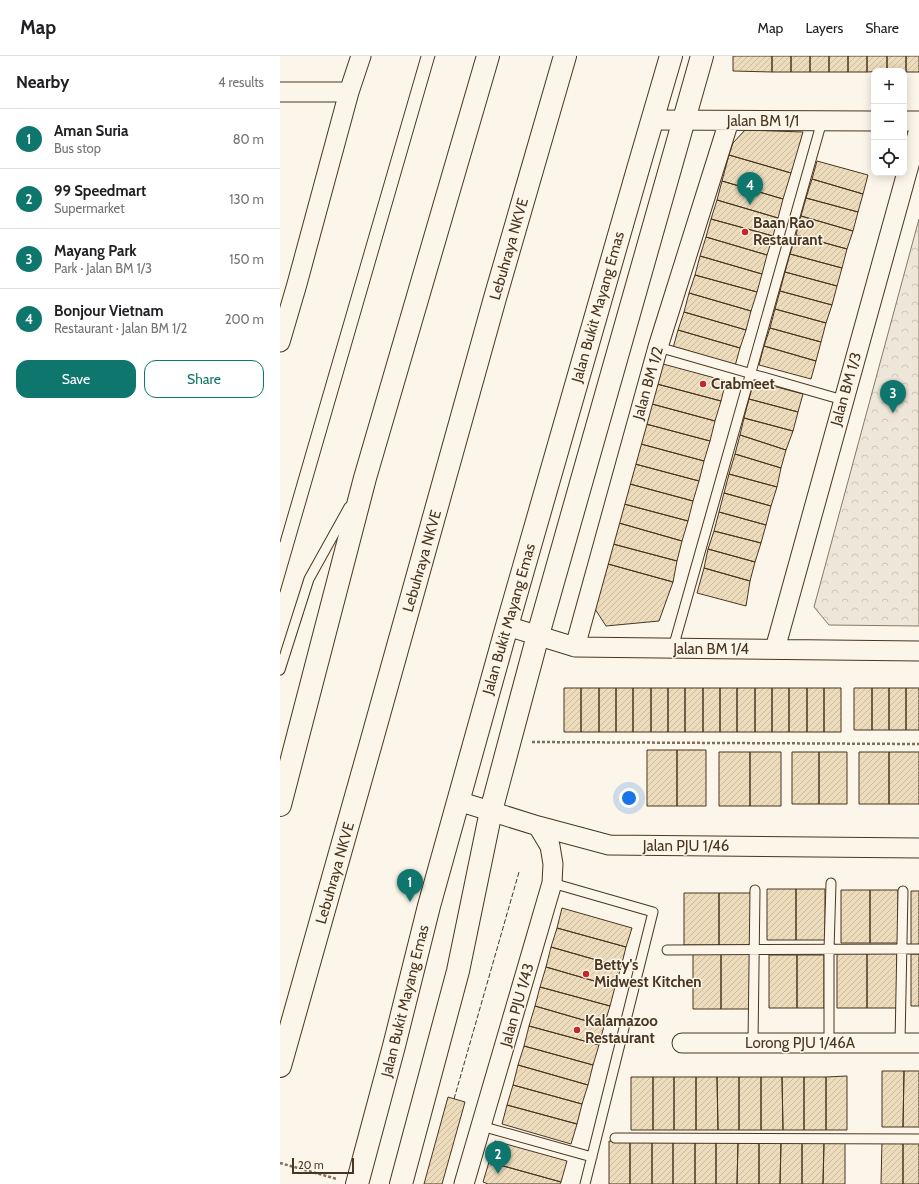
<!DOCTYPE html>
<meta charset="utf-8">
<style>
:root{--surface:#fff;--page:#f2f2f2;--text:#202124;--muted:#757577;--line:#e0e0e0;--accent:#0f766e}
body{margin:0;font-family:Cabin,sans-serif;background:var(--page);color:var(--text)}
.controls{position:absolute;right:12px;top:12px;display:grid;overflow:hidden;border-radius:8px;box-shadow:0 2px 10px #0003}
.controls button{width:36px;height:36px;display:grid;place-items:center;padding:0;border:0;border-bottom:1px solid var(--line);background:var(--surface);color:var(--text);font:20px sans-serif}
.scale{position:absolute;left:12px;bottom:10px;width:62px;box-sizing:border-box;padding-left:4px;border:2px solid #4a3520;border-top:0;font-size:11px;line-height:14px;white-space:nowrap;color:#4a3520;-webkit-text-stroke:3px #fbf6e9;paint-order:stroke}
.you{position:absolute;left:349px;top:742px;width:14px;height:14px;margin:-10px;border:3px solid #fff;border-radius:50%;background:#1a73e8;box-shadow:0 0 0 6px #1a73e833}
.badge{display:grid;place-items:center;width:26px;height:26px;border-radius:50%;background:var(--accent);color:#fff;font-size:13px;font-weight:700}
.pin{position:absolute;translate:-50% -33px;filter:drop-shadow(0 1px 2px #0008)}
.pin::after{content:'';position:absolute;top:21px;width:14px;height:12px;background:inherit;clip-path:polygon(0 0,100% 0,50% 100%)}
.list{margin:0;padding:0;list-style:none}
h2{display:flex;justify-content:space-between;align-items:center;height:52px;margin:0;padding:0 16px;font-size:17px}
h2 small{font-size:13px;font-weight:400;color:var(--muted)}
.list li{display:grid;grid-template-columns:26px 1fr auto;gap:12px;align-items:center;box-sizing:border-box;height:60px;padding:0 16px;border-top:1px solid var(--line)}
.list b{display:block;font-size:15px;white-space:nowrap}
.list p{margin:0;font-size:13px;white-space:nowrap;color:var(--muted)}
.list em{font-size:13px;font-style:normal;color:var(--muted)}
.actions{display:flex;gap:8px;padding:12px 16px}
.actions a{flex:1;padding:9px 0;border:1px solid var(--accent);border-radius:12px;text-align:center;font-size:14px;color:var(--accent)}
.actions .main{background:var(--accent);color:#fff}
.icon{flex:none;width:22px;height:22px;fill:none;stroke:currentColor;stroke-width:2;stroke-linecap:round;stroke-linejoin:round}
.map{position:relative;flex:none;width:639px;height:1128px;overflow:hidden}
header{display:flex;align-items:center;gap:24px;box-sizing:border-box;height:56px;padding:0 20px;background:var(--surface);border-bottom:1px solid var(--line)}
header strong{font-size:19px}
nav{display:flex;gap:22px;margin-inline-start:auto;font-size:14px}
main{display:flex}
aside{flex:1;background:var(--surface)}
.map>svg:first-child{display:block}
</style>
<header>
<strong>Map</strong>
<nav><a>Map</a><a>Layers</a><a>Share</a></nav>
</header>
<main>
<aside>
<h2>Nearby<small>4 results</small></h2>
<ul class="list">
<li><span class="badge">1</span><div><b>Aman Suria</b><p>Bus stop</p></div><em>80 m</em></li>
<li><span class="badge">2</span><div><b>99 Speedmart</b><p>Supermarket</p></div><em>130 m</em></li>
<li><span class="badge">3</span><div><b>Mayang Park</b><p>Park · Jalan BM 1/3</p></div><em>150 m</em></li>
<li><span class="badge">4</span><div><b>Bonjour Vietnam</b><p>Restaurant · Jalan BM 1/2</p></div><em>200 m</em></li>
</ul>
<div class="actions"><a class="main">Save</a><a>Share</a></div>
</aside>
<div class="map">
<svg width="639" height="1128" viewBox="0 0 639 1128">
<defs>
<pattern id="park-crowns" width="20" height="18" patternUnits="userSpaceOnUse"><rect width="20" height="18" fill="#ede6d9"/><path d="M2 6a3 3 0 1 1 6 0M12 15a3 3 0 1 1 6 0" fill="none" stroke="#cdc6ba"/></pattern>
<pattern id="building-hatch" width="6" height="6" patternUnits="userSpaceOnUse"><rect width="6" height="6" fill="#ecdcbc"/><path d="M-1 1l2-2M0 6l6-6M5 7l2-2" fill="none" stroke="#ccbda1"/></pattern>
</defs>
<rect width="100%" height="100%" fill="#fbf6e9"/>
<path fill="url(#park-crowns)" stroke="#887966" d="M639 163V570L549 569 534 551Z"/>
<path fill="url(#building-hatch)" stroke="#4a3520" d="M453 0H492V16L453 15Z
M492 0H511V16H492Z
M511 0H530V16H511Z
M530 0H549V16H530Z
M549 0H568V16H549Z
M568 0H587V16H568Z
M587 0H607V15L587 16Z
M607 0H626V16H624V15H607Z
M626 0H639V16H626Z
M465 74 523 76 511 117 449 99 453 87Z
M449 99 511 117 503 143 442 125Z
M537 105 588 119 583 138 532 123Z
M532 123 583 138 578 156 526 142Z
M442 125 503 143 498 162 437 144Z
M526 142 578 156 573 175 521 160Z
M437 144 498 162 493 180 431 163Z
M521 160 573 175 567 193 516 179Z
M431 163 493 180 487 199 426 181Z
M516 179 567 193 562 212 510 198Z
M426 181 487 199 482 218 420 200Z
M510 198 562 212 557 230 505 216Z
M420 200 482 218 477 236 415 219Z
M505 216 557 230 552 249 500 235Z
M415 219 477 236 471 255 409 237Z
M500 235 552 249 546 267 495 253Z
M409 237 471 255 466 274 404 256Z
M495 253 546 267 541 286 490 272Z
M404 256 466 274 460 292 398 274Z
M490 272 541 286 536 305 484 290Z
M398 274 460 292 455 310 393 292Z
M484 290 536 305 531 323 479 309Z
M383 308 446 325 441 345 377 328Z
M474 325 523 338 518 356 469 343Z
M377 328 441 345 435 365 372 348Z
M469 343 518 356 513 375 464 362Z
M372 348 435 365 430 385 366 368Z
M464 362 513 375 506 394 460 379Z
M366 368 430 385 424 405 361 388Z
M460 379 506 394 501 412 455 398Z
M361 388 424 405 419 425 355 408Z
M455 398 501 412 497 431 449 418Z
M355 408 419 425 413 445 350 428Z
M449 418 497 431 491 450 444 437Z
M350 428 413 445 408 465 344 448Z
M444 437 491 450 486 469 439 456Z
M344 448 408 465 402 485 339 467Z
M439 456 486 469 481 487 434 475Z
M339 467 402 485 397 505 333 488Z
M434 475 481 487 475 506 428 493Z
M333 488 397 505 393 526 328 508Z
M428 493 475 506 470 525 424 512Z
M328 508 393 526 379 565 326 570 315 553Z
M424 512 470 525 466 550 417 537Z
M284 632H301V676H284Z
M301 632H319V676H301Z
M319 632H336V676H319Z
M336 632H353V676H336Z
M353 632H371V676H353Z
M371 632H388V676H371Z
M388 632H405V676H388Z
M405 632H423V676H405Z
M423 632H440V676H423Z
M440 632H457V676H440Z
M457 632H475V676H457Z
M475 632H492V676H475Z
M492 632H509V676H492Z
M509 632H527V676H509Z
M527 632H544V676H527Z
M544 632H561V676H544Z
M574 632H592V674H574Z
M592 632H609V674H592Z
M609 632H626V674H609Z
M626 632H639V674H626Z
M367 694H397V750H367Z
M397 694H426V750H397Z
M439 696H470V750H439Z
M470 696H501V750H470Z
M512 696H539V748H512Z
M539 696H567V748H539Z
M579 696H609V748H579Z
M609 696H639V748H609Z
M487 833H516V884H487Z
M516 833H545V884H516Z
M561 834H590V887H561Z
M590 834H618V887H590Z
M631 835H639V889H631Z
M404 837H439V889H404Z
M439 837H473V889H439Z
M282 852 352 872 346 891 277 872Z
M277 872 346 891 341 911 271 891Z
M271 891 341 911 335 931 266 911Z
M413 897H441V953H413Z
M441 897H470V953H441Z
M557 897H587V952H557Z
M587 897H617V952H587Z
M631 898H639V950H631Z
M489 899H517V952H489Z
M517 899H544V952H517Z
M266 911 335 931 330 950 260 931Z
M260 931 330 950 324 970 255 950Z
M255 950 324 970 319 989 249 970Z
M249 970 319 989 313 1009 244 990Z
M244 990 313 1009 308 1029 238 1009Z
M238 1009 308 1029 302 1048 233 1029Z
M602 1015H624L623 1071H602Z
M624 1015H639V1071H623Z
M567 1020V1074H546V1021Z
M351 1021H373V1074H351Z
M373 1021H394V1074H373Z
M394 1021H416V1074H394Z
M416 1021H437L438 1074H416Z
M437 1021H459V1074H438Z
M459 1021H481V1074H459Z
M481 1021H502L503 1074H481Z
M502 1021H524V1074H503Z
M524 1021H546V1074H524Z
M233 1029 302 1048 297 1068 227 1049Z
M168 1041 185 1046 162 1128H144Z
M227 1049 297 1068 291 1088 222 1068Z
M602 1084H623V1128H601Z
M623 1084H639V1128H623Z
M215 1085 287 1105 281 1126 209 1106Z
M329 1085 350 1086V1128H329Z
M350 1086H372V1128H350Z
M372 1086H393V1128H372Z
M393 1086H415V1128H393Z
M415 1086H436V1128H415Z
M436 1086H458L457 1128H436Z
M458 1086H479V1128H457Z
M479 1086H501L500 1128H479Z
M501 1086H522V1128H500Z
M522 1086H544L543 1128H522Z
M544 1086H565V1128H543Z
M209 1106 281 1126 280 1128H208L203 1126Z"/>
<g fill="none" stroke-linecap="round" stroke-linejoin="round">
<defs>
<path id="service" d="M378 291 563 344
M393 592 542 65
M0 614 29 523 69 451
M272 827 373 856 305 1128
M387 894 639 893
M473 987 475 834
M549 987V894L551 827
M620 987 623 835
M201 1070 312 1101
M335 1082 639 1083"/>
<path id="minor" d="M0 36H69
M372 64 594 65
M624 65H639
M0 286 17 228 69 36 81 0
M227 570 295 591 639 595
M295 591 378 291 449 65
M495 593 639 73
M178 745 258 770 329 789 639 792
M402 987H639
M184 1128 272 827 273 808 270 790 258 770"/>
<path id="secondary" d="M77 1128 114 990 149 850 227 570 358 113 391 0
M121 1128 178 915 211 755 258 579 422 0"/>
<path id="motorway" d="M0 749 85 422 208 0
M0 1010 91 687 215 242 285 0"/>
</defs>
<use href="#service" stroke="#4a3520" stroke-width="11"/>
<use href="#minor" stroke="#4a3520" stroke-width="21"/>
<use href="#secondary" stroke="#4a3520" stroke-width="24"/>
<use href="#motorway" stroke="#4a3520" stroke-width="24"/>
<path stroke="#7f6f5c" stroke-width="2.5" stroke-dasharray="3 2" stroke-linecap="butt" d="M252 686 639 688
M0 1107 57 1123"/>
<use href="#service" stroke="#fbf6e9" stroke-width="9"/>
<use href="#minor" stroke="#fbf6e9" stroke-width="19"/>
<use href="#secondary" stroke="#fbf6e9" stroke-width="22"/>
<use href="#motorway" stroke="#fbf6e9" stroke-width="22"/>
<path stroke="#4a3520" stroke-width="1" d="M0 486 141 0
M0 536 155 0"/>
<path stroke="#4a3520" stroke-width="1" stroke-dasharray="5 2" stroke-linecap="butt" d="M174 1043 239 816"/>
</g>
<g fill="#c62828" stroke="#fbf6e9" stroke-width="1.5">
<circle cx="465" cy="176" r="4"/>
<circle cx="423" cy="328" r="4"/>
<circle cx="306" cy="918" r="4"/>
<circle cx="297" cy="974" r="4"/>
</g>
<g text-anchor="middle" stroke-width="3" stroke-linejoin="round" paint-order="stroke">
<g font-size="15" fill="#4a3520" stroke="#fbf6e9">
<text x="483" y="70">Jalan BM 1/1</text>
<text transform="translate(229 193) rotate(-74)" y="5">Lebuhraya NKVE</text>
<text transform="translate(318 251) rotate(-74)" y="5">Jalan Bukit Mayang Emas</text>
<text transform="translate(368 327) rotate(-74)" y="5">Jalan BM 1/2</text>
<text transform="translate(566 333) rotate(-74)" y="5">Jalan BM 1/3</text>
<text transform="translate(142 505) rotate(-74)" y="5">Lebuhraya NKVE</text>
<text transform="translate(229 563) rotate(-74)" y="5">Jalan Bukit Mayang Emas</text>
<text x="431" y="598">Jalan BM 1/4</text>
<text x="406" y="795">Jalan PJU 1/46</text>
<text transform="translate(55 817) rotate(-74)" y="5">Lebuhraya NKVE</text>
<text transform="translate(125 945) rotate(-76)" y="5">Jalan Bukit Mayang Emas</text>
<text transform="translate(237 949) rotate(-74)" y="5">Jalan PJU 1/43</text>
<text x="520" y="992">Lorong PJU 1/46A</text>
</g>
<g font-size="15" font-weight="bold" fill="#4a3520" stroke="#fbf6e9" text-anchor="start">
<text x="473" y="172">Baan Rao<tspan x="473" dy="17">Restaurant</tspan></text>
<text x="431" y="333">Crabmeet</text>
<text x="314" y="914">Betty's<tspan x="314" dy="17">Midwest Kitchen</tspan></text>
<text x="305" y="970">Kalamazoo<tspan x="305" dy="17">Restaurant</tspan></text>
</g>
</g>
</svg>
<div class="controls">
<button>+</button>
<button>−</button>
<button><svg class="icon" aria-label="locate" viewBox="0 0 24 24"><circle cx="12" cy="12" r="6"/><path d="M12 2v4M12 18v4M2 12h4M18 12h4"/></svg></button>
</div>
<div class="scale">20 m</div>
<div class="you"></div>
<div class="pin badge" style="left:130px;top:846px">1</div>
<div class="pin badge" style="left:218px;top:1118px">2</div>
<div class="pin badge" style="left:613px;top:357px">3</div>
<div class="pin badge" style="left:470px;top:149px">4</div>
</div>
</main>
